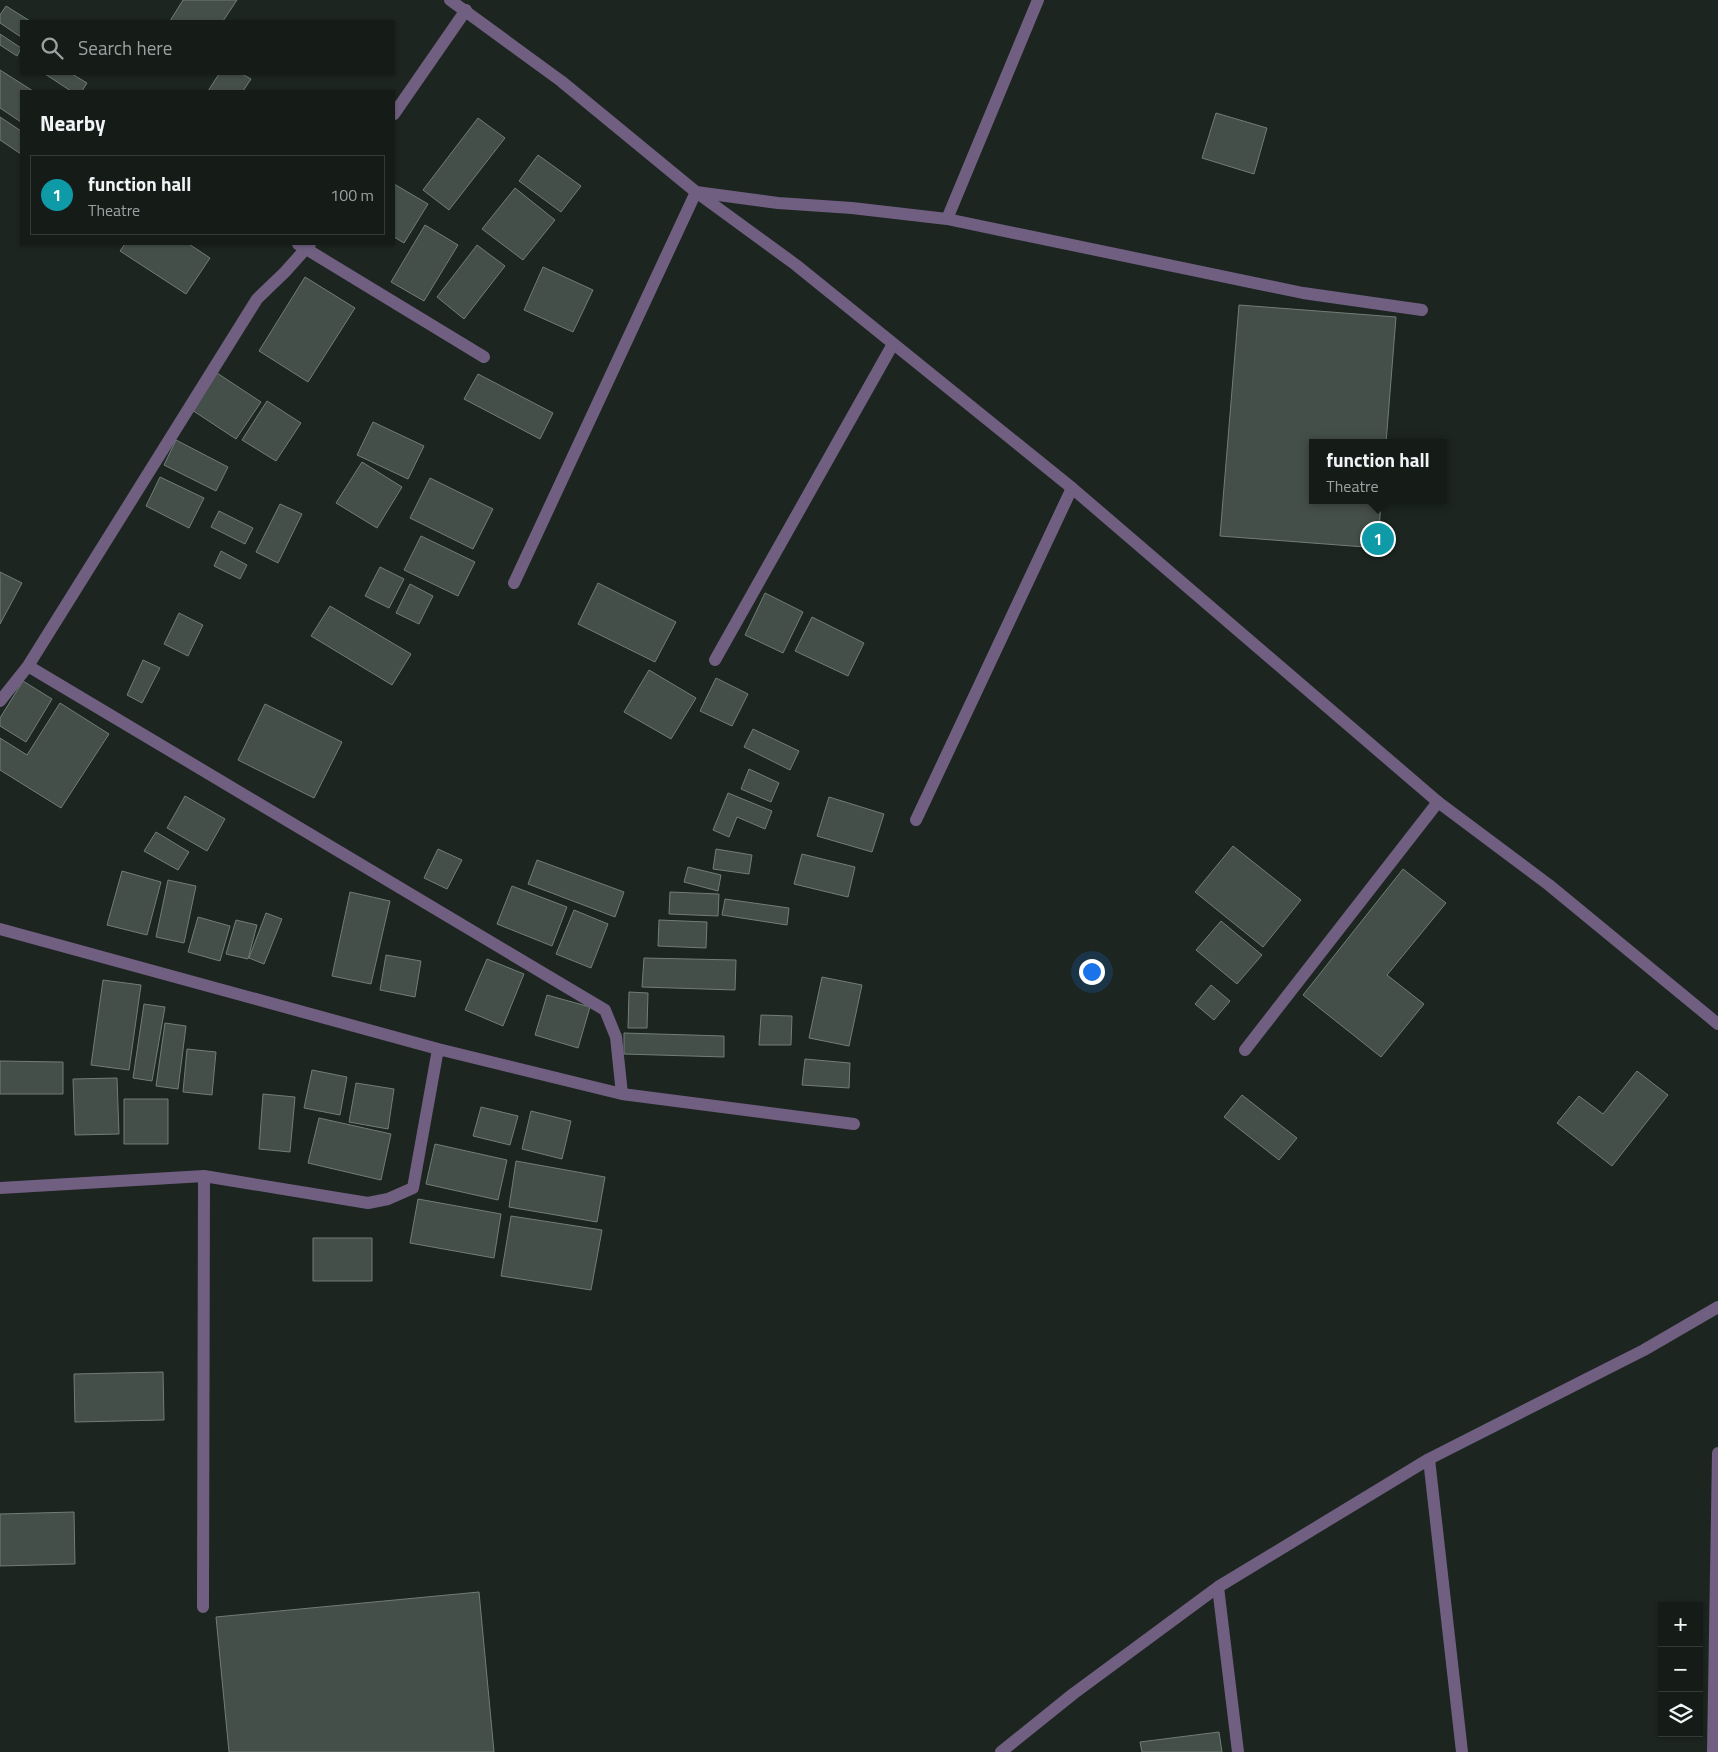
<!DOCTYPE html>
<meta charset="utf-8">
<style>
:root{--surface:#151c18;--page:#1e2521;--text:#f1f3f6;--muted:#9da1a2;--line:#343a37;--accent:#d19dfe}
body{margin:0;font-family:"Titillium Web",sans-serif;background:var(--page);color:var(--text)}
.controls{position:absolute;right:15px;bottom:15px;display:grid;overflow:hidden;border-radius:0px;box-shadow:0 1px 4px #0004}
.controls button{width:45px;height:45px;display:grid;place-items:center;padding:0;border:0;border-bottom:1px solid var(--line);background:var(--surface);color:var(--text);font:25px sans-serif}
.you{position:absolute;left:1091px;top:971px;width:18px;height:18px;margin:-12px;border:4px solid #fff;border-radius:50%;background:#1a73e8;box-shadow:0 0 0 8px #1a73e833}
.badge{display:grid;place-items:center;width:32px;height:32px;border-radius:50%;background:var(--accent);color:#fff;font-size:16px;font-weight:700}
.pin{position:absolute;translate:-50% -50%;border:2px solid #fff;box-shadow:0 1px 5px #0006}
.popup{position:absolute;left:1309px;top:439px;width:138px;height:65px;box-sizing:border-box;display:grid;place-content:center;border-radius:0px;background:var(--surface);filter:drop-shadow(0 1px 4px #0005);font-size:16px;white-space:nowrap;color:var(--muted)}
.popup b{font-size:19px;color:var(--text)}
.popup::after{content:'';position:absolute;left:50%;top:100%;margin-left:-10px;border:10px solid transparent;border-top-color:var(--surface)}
.list{margin:0;padding:0;list-style:none}
h2{display:flex;justify-content:space-between;align-items:center;height:65px;margin:0;padding:0 20px;font-size:21px}
h2 small{font-size:16px;font-weight:400;color:var(--muted)}
.list li{display:grid;grid-template-columns:32px 1fr auto;gap:15px;align-items:center;box-sizing:border-box;height:80px;margin:0 10px 10px;padding:0 10px;border:1px solid var(--line);border-radius:0px}
.list b{display:block;font-size:19px;white-space:nowrap}
.list p{margin:0;font-size:16px;white-space:nowrap;color:var(--muted)}
.list em{font-size:16px;font-style:normal;color:var(--muted)}
.icon{flex:none;width:28px;height:28px;fill:none;stroke:currentColor;stroke-width:2;stroke-linecap:round;stroke-linejoin:round}
.map{position:relative;flex:none;width:1718px;height:1752px;overflow:hidden}
.search{position:absolute;background:var(--surface);box-shadow:0 1px 4px #0004;left:20px;top:20px;width:375px;height:55px;display:flex;align-items:center;gap:12px;box-sizing:border-box;padding:0 18px;border-radius:0px;color:var(--muted);font-size:19px}
.panel{position:absolute;background:var(--surface);box-shadow:0 1px 4px #0004;left:20px;top:90px;width:375px;height:155px;border-radius:0px}
.map>svg:first-child{display:block}
</style>
<div class="map">
<svg width="1718" height="1752" viewBox="0 0 1718 1752">
<rect width="100%" height="100%" fill="#1c2520"/>
<path fill="#454f49" stroke="#737d77" d="M183 0H237L223 21H170Z
M6 6 30 21H21V37L0 23V15Z
M0 34 21 48 17 56 0 45Z
M0 70 33 91H21V122L0 108Z
M45 74H72L87 83 82 91H71Z
M219 74H242L251 79 243 91H208Z
M1216 113 1267 128 1254 174 1202 158Z
M0 117 21 131V154L0 140Z
M478 118 505 138 449 210 423 190Z
M538 155 581 186 561 212 519 181Z
M394 184 428 204 404 243 394 237Z
M515 188 555 220 523 260 482 229Z
M425 225 458 245 424 301 391 282Z
M125 244H189L210 258 186 294 120 251Z
M477 245 505 266 464 319 437 297Z
M543 267 593 290 573 332 524 310Z
M305 277 355 308 308 382 259 351Z
M1239 305 1396 317 1386 443H1313V500H1381L1378 548 1220 536Z
M217 373 261 402 236 439 192 410Z
M478 374 553 413 540 439 464 399Z
M267 401 301 423 276 461 242 440Z
M373 422 424 446 408 479 357 455Z
M176 440 228 467 216 491 164 465Z
M362 462 402 487 377 528 336 503Z
M160 477 204 498 189 528 146 506Z
M430 478 493 509 473 549 410 518Z
M280 504 302 514 278 563 256 552Z
M219 511 253 528 245 544 211 527Z
M421 536 475 562 458 596 404 570Z
M221 551 247 565 240 579 214 566Z
M380 567 404 579 389 608 365 596Z
M0 572 22 583 0 624Z
M598 583 676 622 655 662 578 624Z
M410 584 433 596 419 624 396 613Z
M765 593 803 612 783 653 745 635Z
M330 606 411 654 392 685 311 636Z
M179 613 203 625 188 656 164 644Z
M812 617 864 643 848 676 795 651Z
M143 660 160 668 142 703 127 695Z
M649 670 696 698 671 739 624 712Z
M716 678 748 694 732 726 700 711Z
M23 681 52 699 26 742 0 726V718Z
M60 703 109 734 61 808 0 770V738L27 755Z
M265 704 342 742 314 798 238 760Z
M753 729 799 751 790 770 744 747Z
M749 769 779 783 771 802 741 789Z
M728 793 772 811 765 829 737 817 729 837 713 830Z
M185 796 225 819 207 851 167 828Z
M829 797 884 814 872 852 817 836Z
M156 832 189 852 178 870 144 851Z
M1233 846 1301 900 1263 947 1195 892Z
M438 849 462 860 447 889 424 878Z
M716 849 752 855 749 874 713 869Z
M802 854 855 867 848 897 794 884Z
M537 860 624 892 615 917 528 884Z
M688 867 721 875 718 891 684 882Z
M1403 869 1446 903 1387 975 1424 1004 1381 1057 1303 995Z
M122 871 161 882 147 935 107 925Z
M168 880 196 886 184 943 156 937Z
M512 886 567 907 552 946 497 924Z
M350 892 390 901 371 984 332 976Z
M670 892 719 894 718 916 669 914Z
M725 899 789 908 787 925 722 915Z
M574 910 608 924 591 968 556 954Z
M266 913 282 919 264 964 249 958Z
M198 917 230 926 220 961 188 952Z
M236 920 257 925 248 959 226 954Z
M659 920 707 922 706 948 658 946Z
M1221 921 1262 955 1237 984 1196 950Z
M386 955 421 961 415 997 380 990Z
M644 958 736 960 735 990 642 987Z
M487 959 524 974 503 1026 465 1010Z
M822 977 862 985 849 1046 809 1038Z
M103 980 141 985 129 1070 91 1065Z
M1211 985 1230 1001 1214 1020 1195 1004Z
M629 992 648 993 647 1028H628Z
M547 995 590 1007 578 1048 535 1035Z
M144 1004 165 1007 152 1081 133 1078Z
M761 1015 792 1016 791 1045H759Z
M165 1023 186 1026 178 1089 156 1086Z
M624 1033 724 1036V1057L624 1054Z
M187 1049 216 1052 212 1095 183 1092Z
M805 1059 850 1063 849 1088 802 1085Z
M0 1061 63 1062V1094H0Z
M312 1070 347 1077 340 1115 304 1108Z
M1637 1071 1668 1095 1612 1166 1557 1123 1579 1096 1603 1114Z
M117 1078 119 1134 75 1135 73 1079Z
M356 1083 394 1089 388 1129 349 1122Z
M263 1094 295 1097 290 1152 259 1149Z
M1242 1095 1297 1138 1279 1160 1224 1117Z
M124 1099H168V1144H124Z
M481 1107 518 1116 510 1145 473 1136Z
M531 1111 571 1121 562 1159 522 1149Z
M319 1118 391 1134 381 1180 308 1163Z
M435 1144 507 1160 498 1200 426 1184Z
M516 1161 605 1177 597 1222 509 1207Z
M418 1199 501 1214 494 1258 410 1243Z
M511 1216 602 1230 591 1290 501 1276Z
M313 1238H372V1281H313Z
M163 1372 164 1420 75 1422 74 1374Z
M74 1512 75 1564 0 1566V1514Z
M479 1592 494 1752H229L216 1617Z
M1219 1732 1222 1752H1142L1140 1742Z"/>
<g fill="none" stroke-linecap="round" stroke-linejoin="round">
<path stroke="#705f80" stroke-width="12" d="M394 114 466 10
M947 219 1038 0
M298 244 484 357
M514 583 696 192 778 203 852 208 947 219 1303 293 1422 310
M715 660 893 344
M28 666 605 1010 616 1037 622 1094
M0 701 28 666 257 299 285 272 310 244
M916 820 1072 488
M0 929 438 1049 622 1094 854 1124
M1245 1050 1438 802
M0 1188 204 1176 368 1203 388 1199 413 1188 438 1049
M1429 1459 1462 1752
M1218 1587 1238 1752
M203 1607 204 1176
M1001 1752 1073 1694 1218 1587 1429 1459 1644 1350 1718 1307
M1713 1752 1718 1453"/>
<path stroke="#705f80" stroke-width="12" d="M450 0 561 81 696 192 796 265 1072 488 1438 802 1549 885 1718 1024"/>
</g>
</svg>
<div class="controls">
<button>+</button>
<button>−</button>
<button><svg class="icon" aria-label="layers" viewBox="0 0 24 24"><path d="M12 4l9 5-9 5-9-5zM3 14l9 5 9-5"/></svg></button>
</div>
<div class="you"></div>
<div class="pin badge" style="left:1378px;top:539px;background:#0f9aa8">1</div>
<div class="popup"><b>function hall</b>Theatre</div>
<div class="search"><svg class="icon" aria-label="search" viewBox="0 0 24 24"><circle cx="10" cy="10" r="6"/><path d="M15 15l6 6"/></svg>Search here</div>
<section class="panel">
<h2>Nearby<small></small></h2>
<ul class="list">
<li><span class="badge" style="background:#0f9aa8">1</span><div><b>function hall</b><p>Theatre</p></div><em>100 m</em></li>
</ul>
</section>
</div>
